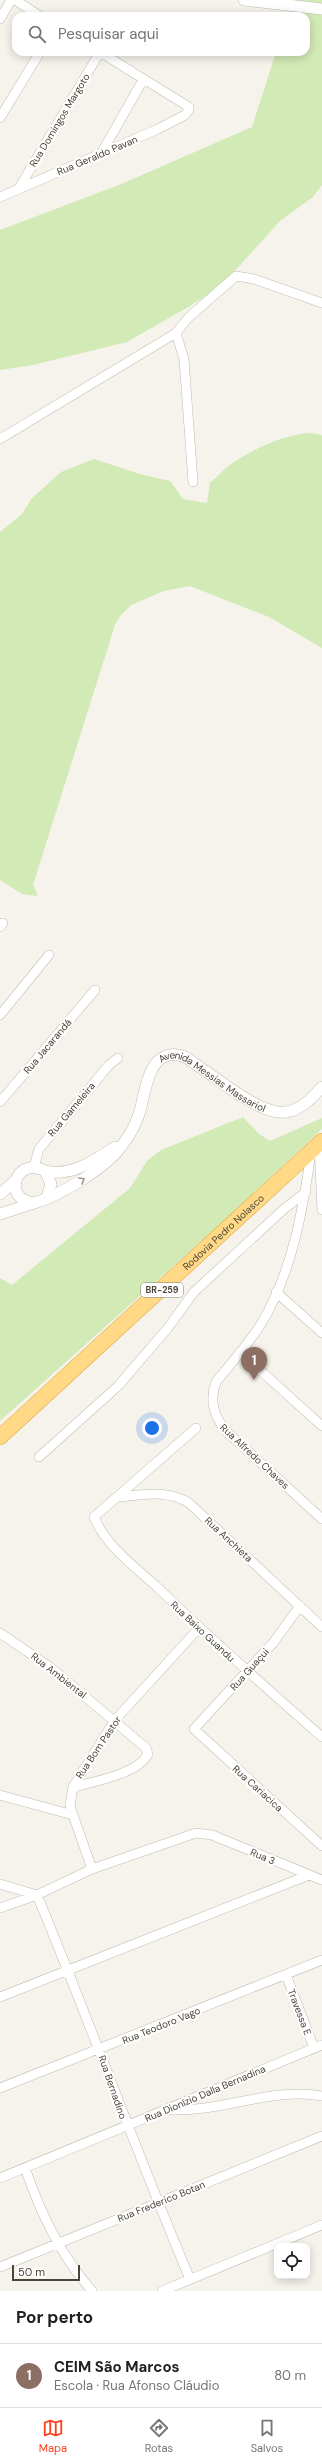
<!DOCTYPE html>
<html lang="pt">
<meta charset="utf-8">
<style>
:root{--surface:#fff;--page:#f2f2f2;--text:#202124;--muted:#757577;--line:#e0e0e0;--accent:#fc3f1d}
body{margin:0;font-family:"DM Sans",sans-serif;background:var(--page);color:var(--text)}
.controls{position:absolute;right:12px;bottom:12px;display:grid;overflow:hidden;border-radius:8px;box-shadow:0 2px 10px #0003}
.controls button{width:36px;height:36px;display:grid;place-items:center;padding:0;border:0;border-bottom:1px solid var(--line);background:var(--surface);color:var(--text);font:20px sans-serif}
.scale{position:absolute;left:12px;bottom:10px;width:68px;box-sizing:border-box;padding-left:4px;border:2px solid #4b4439;border-top:0;font-size:11px;line-height:14px;white-space:nowrap;color:#4b4439;-webkit-text-stroke:3px #fff;paint-order:stroke}
.you{position:absolute;left:152px;top:1428px;width:14px;height:14px;margin:-10px;border:3px solid #fff;border-radius:50%;background:#1a73e8;box-shadow:0 0 0 6px #1a73e833}
.badge{display:grid;place-items:center;width:26px;height:26px;border-radius:50%;background:var(--accent);color:#fff;font-size:13px;font-weight:700}
.pin{position:absolute;translate:-50% -33px;filter:drop-shadow(0 1px 2px #0008)}
.pin::after{content:'';position:absolute;top:21px;width:14px;height:12px;background:inherit;clip-path:polygon(0 0,100% 0,50% 100%)}
.list{margin:0;padding:0;list-style:none}
h2{display:flex;justify-content:space-between;align-items:center;height:52px;margin:0;padding:0 16px;font-size:17px}
h2 small{font-size:13px;font-weight:400;color:var(--muted)}
.list li{display:grid;grid-template-columns:26px 1fr auto;gap:12px;align-items:center;box-sizing:border-box;height:64px;padding:0 16px;border-top:1px solid var(--line)}
.list b{display:block;font-size:15px;white-space:nowrap}
.list p{margin:0;font-size:13px;white-space:nowrap;color:var(--muted)}
.list em{font-size:13px;font-style:normal;color:var(--muted)}
.icon{flex:none;width:22px;height:22px;fill:none;stroke:currentColor;stroke-width:2;stroke-linecap:round;stroke-linejoin:round}
.map{position:relative;flex:none;width:322px;height:2291px;overflow:hidden}
.search{position:absolute;background:var(--surface);box-shadow:0 2px 10px #0003;left:12px;right:12px;top:12px;height:44px;display:flex;align-items:center;gap:10px;box-sizing:border-box;padding:0 14px;border-radius:12px;color:var(--muted);font-size:15px}
.sheet{height:116px;background:var(--surface)}
nav{display:flex;justify-content:space-around;align-items:center;box-sizing:border-box;height:56px;border-top:1px solid var(--line);background:var(--surface);font-size:11px;color:var(--muted)}
nav a{display:grid;justify-items:center;gap:2px}
nav .on{color:var(--accent)}
.map>svg:first-child{display:block}
</style>
<div class="map">
<svg width="322" height="2291" viewBox="0 0 322 2291">
<rect width="100%" height="100%" fill="#f6f3ec"/>
<path fill="#d2eab5" d="M293 0H322V185L313 197 280 221 222 285 190 306 127 342 33 365 0 370V230L119 185 252 127 276 52H306V16H288Z
M310 433 322 435V648L269 617 190 586 164 591 131 605 120 616 115 625 33 885 38 896 22 894 0 880V532L22 514 32 498 61 472 94 459 140 474 170 481 183 499 207 503 210 482C219 477 223 469 231 464 256 448 281 435 310 433Z
M243 1117 259 1134 270 1141 322 1118V1129L218 1226 0 1421V1278L12 1285 130 1188 147 1161 161 1150Z"/>
<g fill="none" stroke-linecap="round" stroke-linejoin="round">
<defs>
<path id="minor" d="M15 0 40 16
M0 19 11 0
M0 118 40 52
M102 152 143 80
M19 188 100 52
M0 197 158 129 185 115 189 110V107L100 52
M176 333 184 359 193 482
M0 439 176 333 188 318 236 276 254 279 322 303
M0 927 3 923
M0 1015 49 955
M0 1102 95 990
M319 1145 322 1210
M311 1152C303 1210 292 1273 261 1324 248 1345 231 1363 216 1382 209 1401 214 1416 226 1431L322 1519
M34 1167 39 1149 109 1065 118 1058
M276 1292 322 1333
M240 1352 322 1426
M196 1428 94 1517C105 1545 134 1566 156 1586 210 1638 266 1688 322 1737
M39 1457 118 1386 167 1329 194 1292 284 1209 306 1192
M118 1497C143 1495 167 1489 189 1503L322 1627
M300 1606 273 1643 194 1729 322 1846
M0 1633 50 1667 146 1748 148 1754C138 1774 93 1782 73 1787
M0 1795 73 1815
M92 1869 73 1815 70 1805 73 1787 115 1720 199 1628
M0 1884 37 1895C90 2022 136 2152 190 2279
M0 1908 37 1895 92 1869 196 1833 212 1835 322 1880
M286 1975 314 2048
M0 1997 309 1875
M0 2088 322 1960
M171 2110C222 2112 272 2087 322 2096
M25 2168C41 2214 60 2254 92 2291
M0 2178 322 2045
M0 2267 322 2136
M162 2291 322 2225"/>
<g id="tertiary">
<path d="M244 0 322 9"/>
<path d="M45 1171C71 1177 94 1161 115 1147"/>
<path d="M0 1194 16 1180"/>
<path id="s1" d="M47 1197 51 1184 45 1171C15 1155 2 1200 34 1203 59 1196 104 1169 120 1148 128 1138 135 1127 139 1114 145 1097 146 1060 169 1055 182 1052 191 1061 201 1068 221 1081 262 1116 286 1112 301 1110 312 1098 322 1087"/>
<path d="M0 1214 34 1203"/>
</g>
<g id="trunk">
<path id="s2" d="M0 1437 322 1141"/>
</g>
</defs>
<use href="#minor" stroke="#c2bbae" stroke-width="10"/>
<use href="#tertiary" stroke="#c2bbae" stroke-width="12"/>
<use href="#trunk" stroke="#e0a43c" stroke-width="16"/>
<use href="#minor" stroke="#fff" stroke-width="9"/>
<use href="#tertiary" stroke="#fff" stroke-width="11"/>
<use href="#trunk" stroke="#ffd985" stroke-width="15"/>
</g>
<defs><path id="oneway-chevron" d="M-2-3.5L2.5 0L-2 3.5" fill="none" stroke-width="1.6" stroke-linecap="round" stroke-linejoin="round"/></defs>
<use stroke="#9c9892" href="#oneway-chevron" transform="translate(82 1180) rotate(-30)"/>
<g text-anchor="middle" stroke-width="4" stroke-linejoin="round" paint-order="stroke">
<rect fill="#fff" stroke="#817c74" stroke-width="1" x="141" y="1283" width="42" height="14" rx="3"/>
<g font-size="9" font-weight="bold" fill="#4b4439">
<text x="162" y="1293">BR-259</text>
</g>
<g font-size="10" fill="#4b4439" stroke="#fff">
<text transform="translate(59 120) rotate(-59)" y="4">Rua Domingos Margoto</text>
<text transform="translate(97 155) rotate(-23)" y="4">Rua Geraldo Pavan</text>
<text transform="translate(47 1046) rotate(-50)" y="4">Rua Jacarandá</text>
<text dy="4" stroke="none"><textPath href="#s1" startOffset="359">Avenida Messias Massariol</textPath></text>
<text transform="translate(71 1109) rotate(-50)" y="4">Rua Gameleira</text>
<text dy="4" stroke="none"><textPath href="#s2" startOffset="303">Rodovia Pedro Nolasco</textPath></text>
<text transform="translate(255 1456) rotate(43)" y="4">Rua Alfredo Chaves</text>
<text transform="translate(229 1539) rotate(43)" y="4">Rua Anchieta</text>
<text transform="translate(203 1631) rotate(43)" y="4">Rua Baixo Guandu</text>
<text transform="translate(249 1669) rotate(-48)" y="4">Rua Guaçui</text>
<text transform="translate(59 1675) rotate(38)" y="4">Rua Ambiental</text>
<text transform="translate(98 1747) rotate(-56)" y="4">Rua Bom Pastor</text>
<text transform="translate(258 1788) rotate(42)" y="4">Rua Cariacica</text>
<text transform="translate(263 1856) rotate(23)" y="4">Rua 3</text>
<text transform="translate(300 2012) rotate(69)" y="4">Travessa E</text>
<text transform="translate(161 2025) rotate(-22)" y="4">Rua Teodoro Vago</text>
<text transform="translate(113 2087) rotate(71)" y="4">Rua Bernadino</text>
<text transform="translate(205 2093) rotate(-23)" y="4">Rua Dionízio Dalla Bernadina</text>
<text transform="translate(161 2201) rotate(-22)" y="4">Rua Frederico Botan</text>
</g>
</g>
</svg>
<div class="controls">
<button><svg class="icon" aria-label="locate" viewBox="0 0 24 24"><circle cx="12" cy="12" r="6"/><path d="M12 2v4M12 18v4M2 12h4M18 12h4"/></svg></button>
</div>
<div class="scale">50 m</div>
<div class="you"></div>
<div class="pin badge" style="left:254px;top:1380px;background:#8d6e63">1</div>
<div class="search"><svg class="icon" aria-label="search" viewBox="0 0 24 24"><circle cx="10" cy="10" r="6"/><path d="M15 15l6 6"/></svg>Pesquisar aqui</div>
</div>
<section class="sheet">
<h2>Por perto<small></small></h2>
<ul class="list">
<li><span class="badge" style="background:#8d6e63">1</span><div><b>CEIM São Marcos</b><p>Escola · Rua Afonso Cláudio</p></div><em>80 m</em></li>
</ul>
</section>
<nav>
<a class="on"><svg class="icon" aria-label="map" viewBox="0 0 24 24"><path d="M3 6l6-2 6 2 6-2v14l-6 2-6-2-6 2zM9 4v14M15 6v14"/></svg>Mapa</a>
<a><svg class="icon" aria-label="directions" viewBox="0 0 24 24"><path d="M12 3l9 9-9 9-9-9zM9 14v-3h6M13 9l2 2-2 2"/></svg>Rotas</a>
<a><svg class="icon" aria-label="saved" viewBox="0 0 24 24"><path d="M7 4h10v16l-5-4-5 4z"/></svg>Salvos</a>
</nav>
